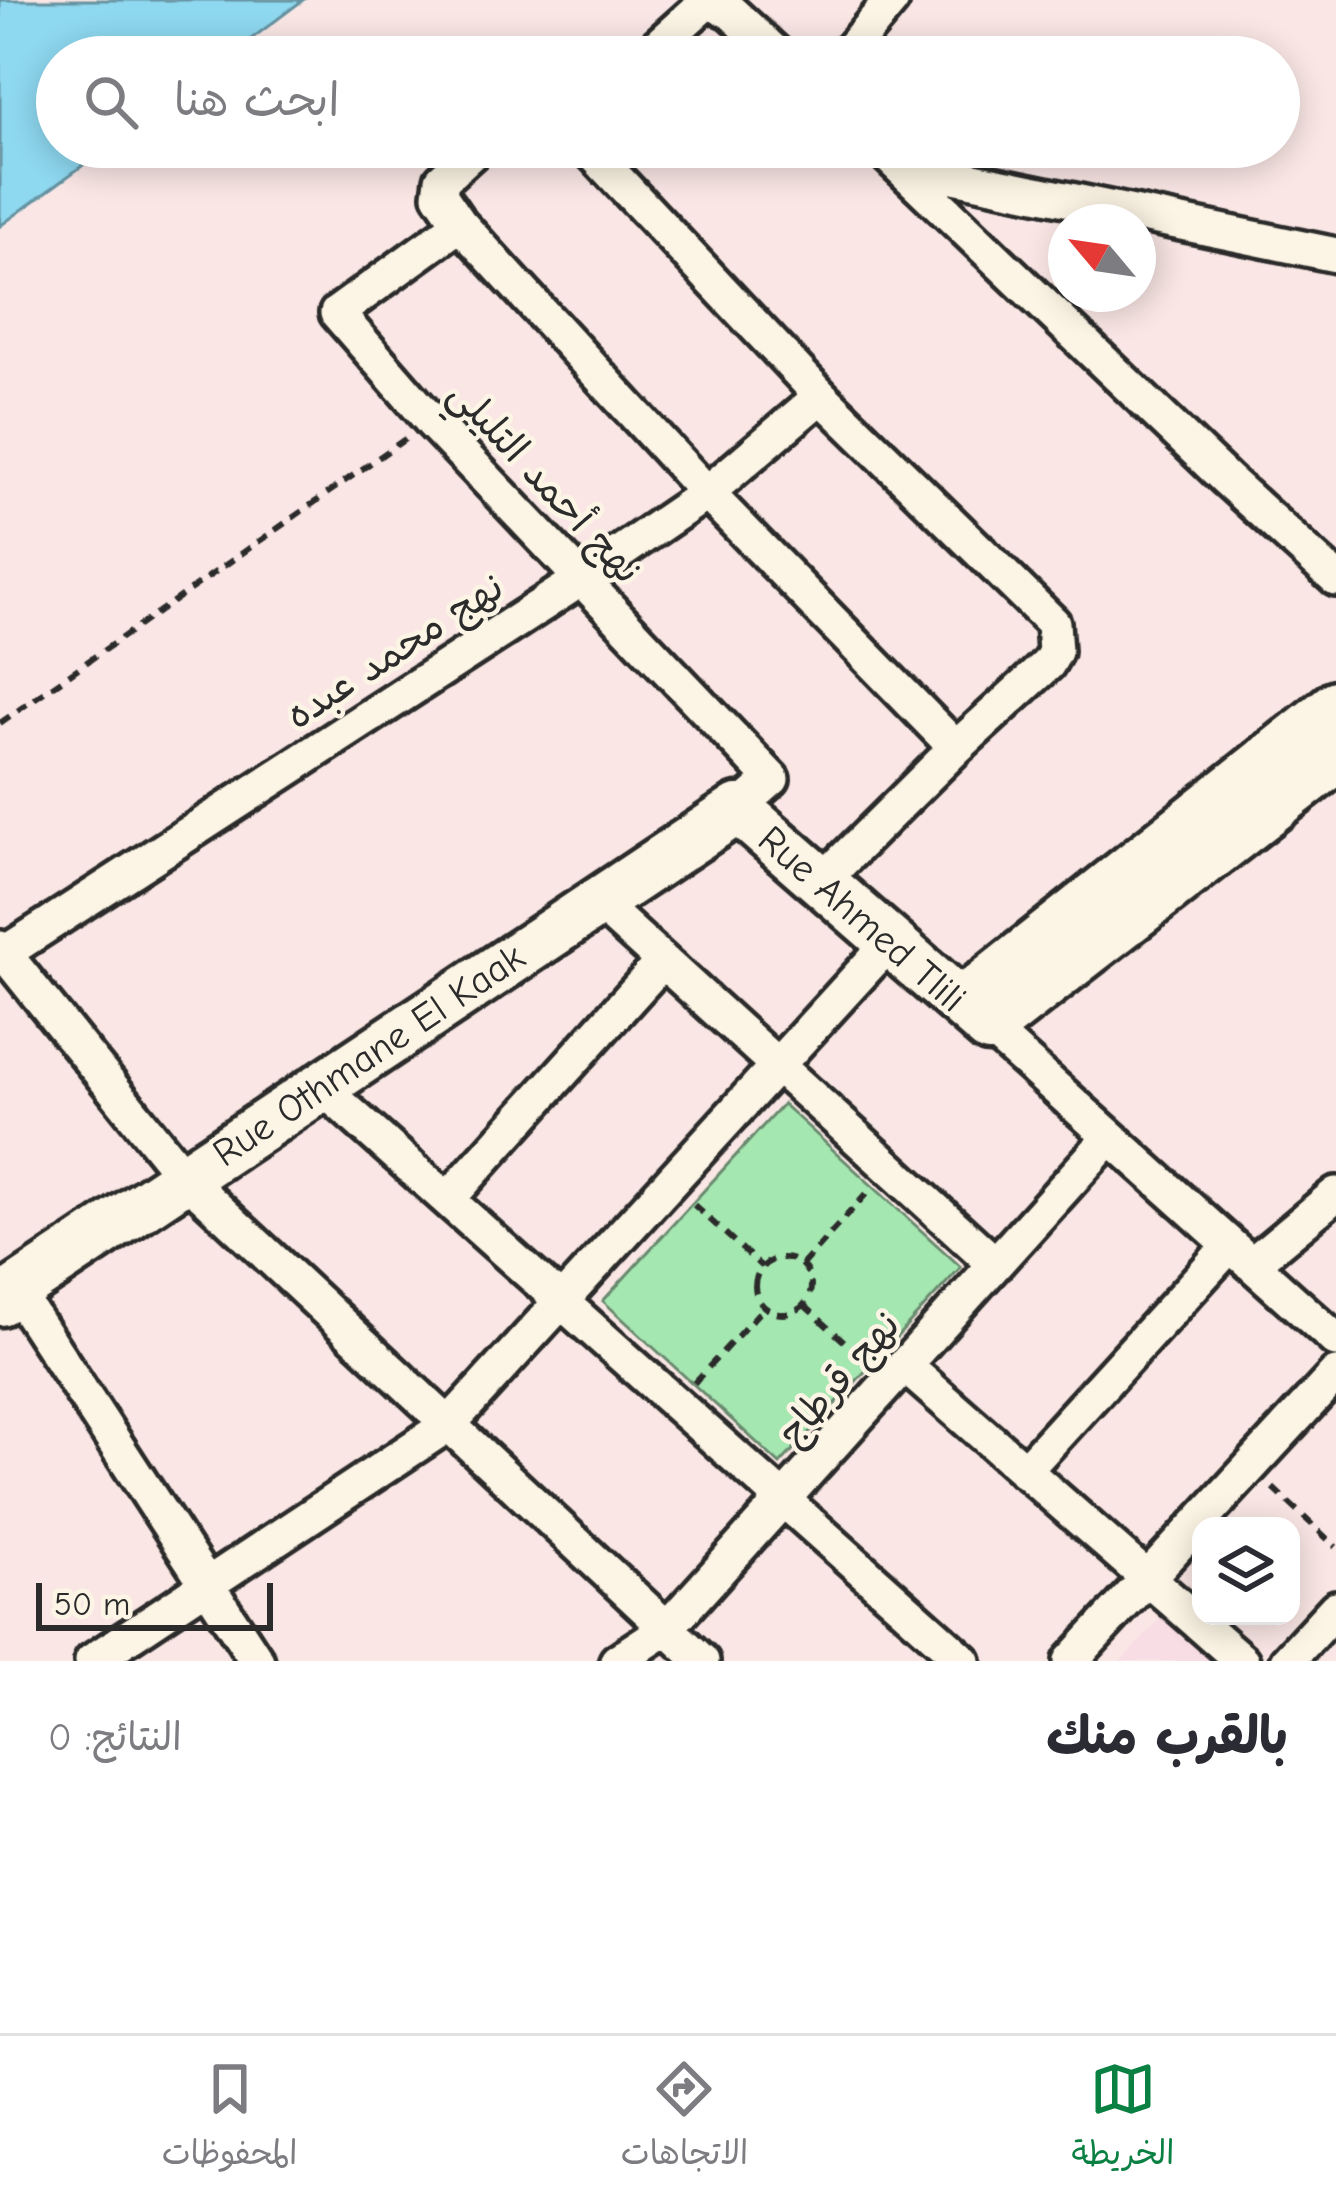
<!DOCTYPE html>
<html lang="ar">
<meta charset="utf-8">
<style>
:root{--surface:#fff;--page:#f2f2f3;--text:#2b2b33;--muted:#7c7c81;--line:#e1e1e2;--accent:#0b8043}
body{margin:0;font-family:"Comic Neue","Playpen Sans Arabic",sans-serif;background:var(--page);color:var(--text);direction:rtl}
.controls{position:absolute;right:36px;bottom:36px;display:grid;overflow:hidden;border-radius:24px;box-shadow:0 6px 30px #0003}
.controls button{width:108px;height:108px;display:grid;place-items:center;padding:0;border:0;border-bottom:3px solid var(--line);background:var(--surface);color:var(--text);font:60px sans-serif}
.compass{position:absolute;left:1048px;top:204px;width:108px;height:108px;border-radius:50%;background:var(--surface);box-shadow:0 6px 30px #0003;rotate:299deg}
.scale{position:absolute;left:36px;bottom:30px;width:237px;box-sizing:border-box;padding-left:12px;border:6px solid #2b2b2b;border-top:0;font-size:33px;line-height:42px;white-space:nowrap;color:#2b2b2b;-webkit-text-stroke:9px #fcf5e5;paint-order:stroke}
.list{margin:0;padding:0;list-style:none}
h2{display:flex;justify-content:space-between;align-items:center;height:156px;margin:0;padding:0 48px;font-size:51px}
h2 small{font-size:39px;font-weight:400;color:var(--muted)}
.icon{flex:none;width:66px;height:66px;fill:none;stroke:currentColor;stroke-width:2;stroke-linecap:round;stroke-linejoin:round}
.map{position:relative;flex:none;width:1336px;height:1661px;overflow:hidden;direction:ltr}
.search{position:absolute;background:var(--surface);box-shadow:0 6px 30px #0003;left:36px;right:36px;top:36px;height:132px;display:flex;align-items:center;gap:30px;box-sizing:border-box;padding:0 42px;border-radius:66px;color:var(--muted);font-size:45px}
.sheet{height:372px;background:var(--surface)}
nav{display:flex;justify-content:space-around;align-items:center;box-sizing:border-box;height:168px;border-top:3px solid var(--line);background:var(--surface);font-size:33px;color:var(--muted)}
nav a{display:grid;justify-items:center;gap:6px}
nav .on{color:var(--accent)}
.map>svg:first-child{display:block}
</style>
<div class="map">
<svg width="1336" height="1661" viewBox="0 0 1336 1661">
<rect width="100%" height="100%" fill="#fae7e5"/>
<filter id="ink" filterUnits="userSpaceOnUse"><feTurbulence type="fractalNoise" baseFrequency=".00833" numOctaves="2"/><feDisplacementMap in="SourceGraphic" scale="24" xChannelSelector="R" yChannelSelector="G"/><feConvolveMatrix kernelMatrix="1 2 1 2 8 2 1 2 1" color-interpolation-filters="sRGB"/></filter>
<g filter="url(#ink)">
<path fill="#f9dde5" d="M1171 1607 1226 1661H1121Z"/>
<path fill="#a5e7b1" stroke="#68896e" stroke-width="3" d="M783 1104 961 1267 780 1464 603 1301Z"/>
<path fill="#8ed8f0" stroke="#6693a1" stroke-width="3" d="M0 0H303L227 57H57V147H108L0 226Z"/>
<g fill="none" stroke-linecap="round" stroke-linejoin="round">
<defs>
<path id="street" d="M645 57 702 6 712 3 731 12 780 57
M844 57 892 0
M478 147 442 180 440 195 460 224 707 493 956 748
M587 147 821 396 1053 623 1055 652 1048 664 956 748 821 882
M879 147 1226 479 1336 579
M901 165 1336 255
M460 224 337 313 431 421 772 779 738 809
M597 901 995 1264
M0 948 185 1178 702 1661
M0 956 580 580 707 493 821 396
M989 1028 1336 1340
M319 1085 964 1661
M448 1199 662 962
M1252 1264 1336 1194
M16 1291 257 1661
M904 1365 1242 1661
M1024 1471 1230 1245
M92 1661 449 1424 890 942
M617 1661 667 1628 1110 1137
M1071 1661 1336 1374
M1287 1661 1336 1608"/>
<path id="secondary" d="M961 1003 1336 705
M0 1301 738 809 989 1028 1336 759"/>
</defs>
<use href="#street" stroke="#2b2b2b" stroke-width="42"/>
<use href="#secondary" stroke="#2b2b2b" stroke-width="57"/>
<path stroke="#2b2b2b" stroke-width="6" stroke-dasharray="12 9" stroke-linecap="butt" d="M0 723 405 439
M694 1205 762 1267
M755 1286a28 28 0 1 1 56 0a28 28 0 1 1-56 0Z
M802 1265 868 1192
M804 1305 868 1363
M694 1383 764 1307
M1273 1488 1336 1547"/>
<use href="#street" stroke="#fcf5e5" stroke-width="33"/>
<use href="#secondary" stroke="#fcf5e5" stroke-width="48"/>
</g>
</g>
<g text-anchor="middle" stroke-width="9" stroke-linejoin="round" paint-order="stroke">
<g font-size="39" fill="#2b2b2b" stroke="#fcf5e5">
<text transform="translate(546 481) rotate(47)" y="14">نهج أحمد التليلي</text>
<text transform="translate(394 650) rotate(-33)" y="14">نهج محمد عبده</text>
<text transform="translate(863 918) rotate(41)" y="14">Rue Ahmed Tlili</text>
<text transform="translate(368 1054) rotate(-34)" y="14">Rue Othmane El Kaak</text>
<text transform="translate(838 1378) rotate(-49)" y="14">نهج قرطاج</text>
</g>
</g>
</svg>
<div class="controls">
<button><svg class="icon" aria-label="layers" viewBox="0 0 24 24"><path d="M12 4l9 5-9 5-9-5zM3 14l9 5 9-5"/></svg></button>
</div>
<svg class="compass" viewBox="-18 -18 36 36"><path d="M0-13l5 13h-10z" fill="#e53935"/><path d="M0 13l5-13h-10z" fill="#7c7c81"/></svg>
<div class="scale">50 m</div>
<div class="search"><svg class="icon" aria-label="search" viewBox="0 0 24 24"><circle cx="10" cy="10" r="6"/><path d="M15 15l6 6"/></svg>ابحث هنا</div>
</div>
<section class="sheet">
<h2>بالقرب منك<small>النتائج: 0</small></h2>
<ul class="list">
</ul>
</section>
<nav>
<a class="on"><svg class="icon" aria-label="map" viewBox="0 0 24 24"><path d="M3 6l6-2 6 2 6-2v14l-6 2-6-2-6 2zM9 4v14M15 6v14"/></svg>الخريطة</a>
<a><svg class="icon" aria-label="directions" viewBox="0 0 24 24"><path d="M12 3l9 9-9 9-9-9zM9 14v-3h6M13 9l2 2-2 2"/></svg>الاتجاهات</a>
<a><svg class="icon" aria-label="saved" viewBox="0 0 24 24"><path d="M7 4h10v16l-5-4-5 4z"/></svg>المحفوظات</a>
</nav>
